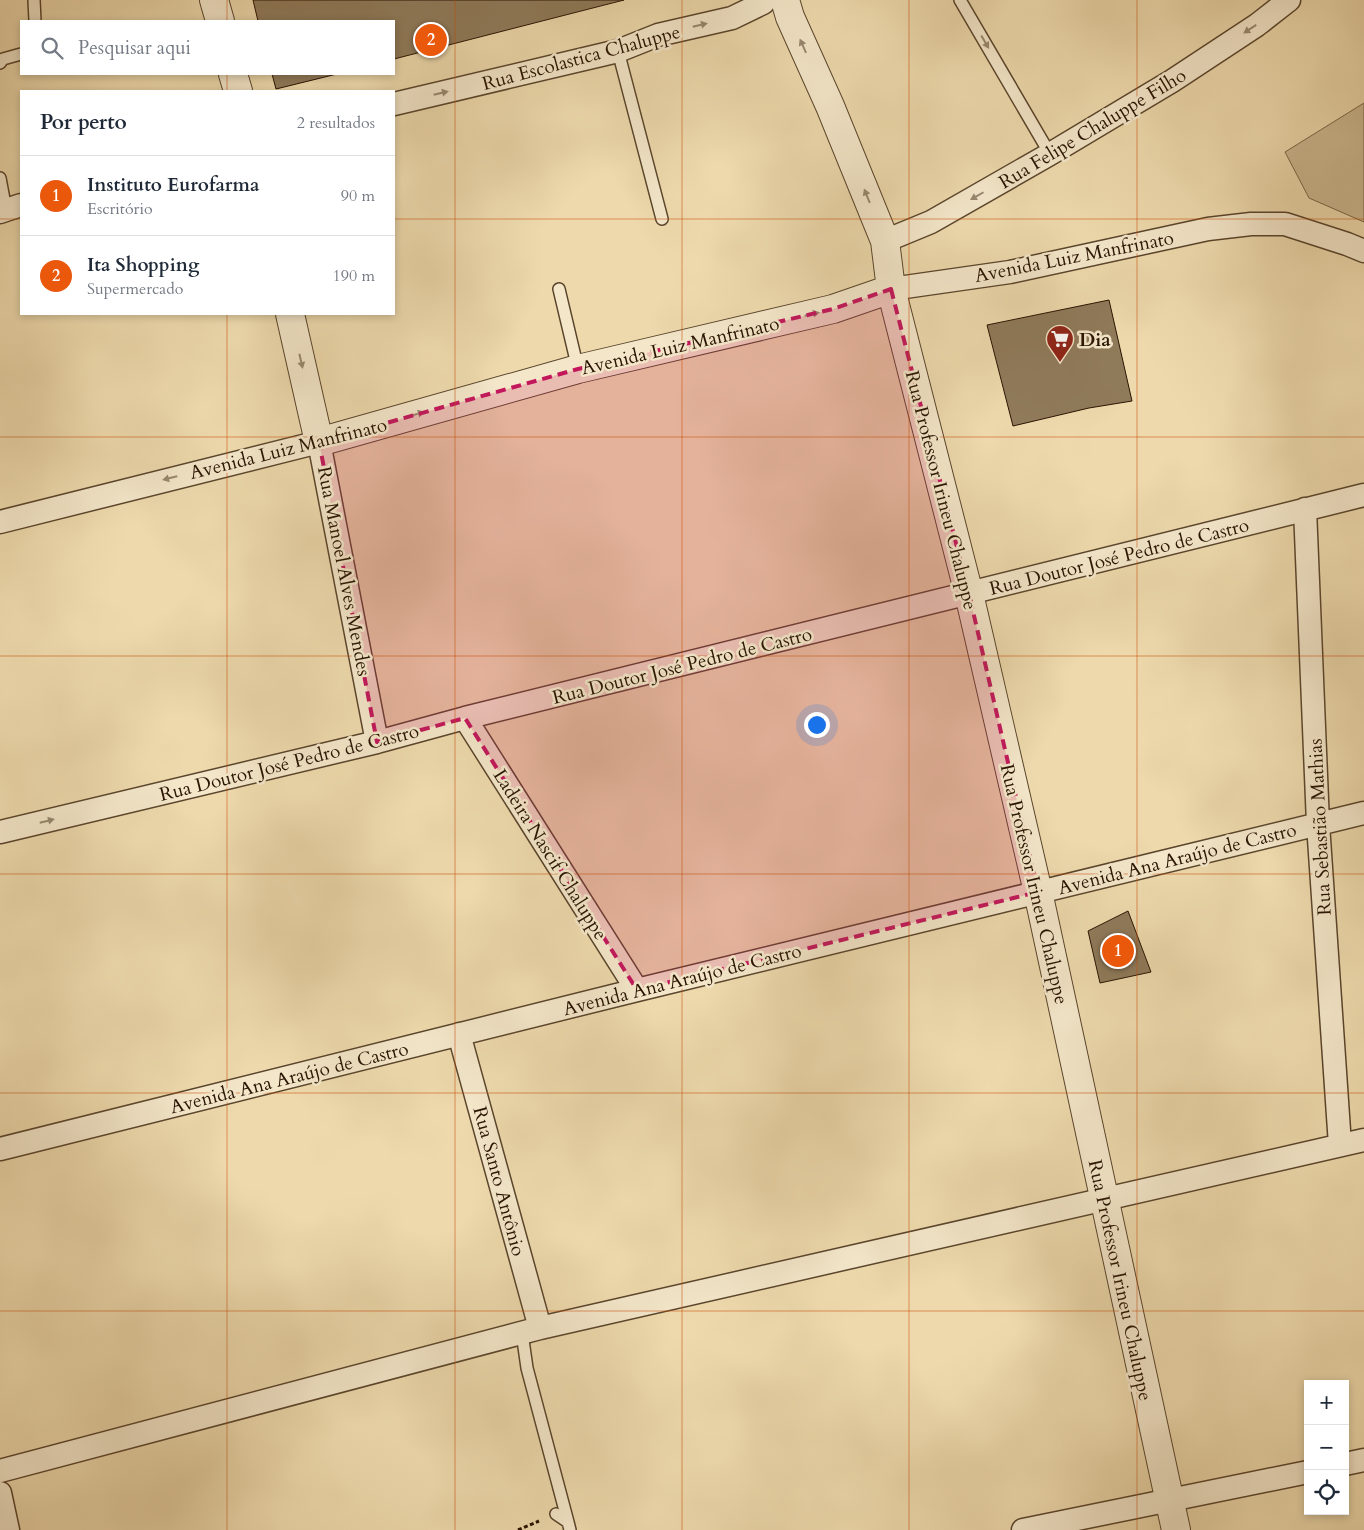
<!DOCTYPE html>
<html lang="pt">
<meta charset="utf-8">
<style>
:root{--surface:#fff;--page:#f2f2f3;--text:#1f2937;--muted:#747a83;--line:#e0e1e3;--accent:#ea580c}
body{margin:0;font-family:Cardo,serif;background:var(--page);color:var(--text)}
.controls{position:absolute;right:15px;bottom:15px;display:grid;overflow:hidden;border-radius:0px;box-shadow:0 2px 8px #0003}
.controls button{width:45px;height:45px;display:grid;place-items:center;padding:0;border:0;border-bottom:1px solid var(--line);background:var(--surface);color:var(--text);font:25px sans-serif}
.you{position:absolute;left:816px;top:724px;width:18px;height:18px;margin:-12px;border:4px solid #fff;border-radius:50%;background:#1a73e8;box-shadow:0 0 0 8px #1a73e833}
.badge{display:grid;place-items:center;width:32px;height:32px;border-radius:50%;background:var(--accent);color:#fff;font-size:16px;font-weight:700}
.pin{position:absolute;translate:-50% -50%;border:2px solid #fff;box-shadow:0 1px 5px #0006}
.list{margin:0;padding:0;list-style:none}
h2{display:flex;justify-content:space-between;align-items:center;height:65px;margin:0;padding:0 20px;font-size:21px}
h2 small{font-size:16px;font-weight:400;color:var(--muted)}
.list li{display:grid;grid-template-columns:32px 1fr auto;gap:15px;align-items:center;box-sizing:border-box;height:80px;padding:0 20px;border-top:1px solid var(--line)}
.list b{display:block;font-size:19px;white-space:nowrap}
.list p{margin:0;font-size:16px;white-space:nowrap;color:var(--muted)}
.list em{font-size:16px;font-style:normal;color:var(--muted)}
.icon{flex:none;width:28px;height:28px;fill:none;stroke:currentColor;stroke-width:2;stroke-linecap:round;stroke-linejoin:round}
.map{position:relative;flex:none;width:1364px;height:1530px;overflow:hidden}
.search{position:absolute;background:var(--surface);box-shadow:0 2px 8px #0003;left:20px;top:20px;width:375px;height:55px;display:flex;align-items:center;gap:12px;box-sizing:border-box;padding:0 18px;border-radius:0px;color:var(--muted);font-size:19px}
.panel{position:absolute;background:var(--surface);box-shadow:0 2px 8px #0003;left:20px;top:90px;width:375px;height:225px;border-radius:0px}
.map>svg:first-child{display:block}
</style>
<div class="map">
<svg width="1364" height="1530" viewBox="0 0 1364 1530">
<rect width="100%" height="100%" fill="#edd9ac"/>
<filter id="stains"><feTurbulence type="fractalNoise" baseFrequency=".004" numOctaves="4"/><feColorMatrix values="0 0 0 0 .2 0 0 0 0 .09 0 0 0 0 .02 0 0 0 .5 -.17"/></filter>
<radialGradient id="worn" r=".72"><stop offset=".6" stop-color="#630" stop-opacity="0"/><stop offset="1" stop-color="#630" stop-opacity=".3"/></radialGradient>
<path fill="#ccb88f" stroke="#7a6648" d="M1364 103V222L1309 198 1285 152Z"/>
<path fill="#8f7a5a" stroke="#291402" d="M253 0H624L394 59V21H258Z
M272 74H337L276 89Z
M1109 300 1132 401 1089 408 1013 426 987 325Z
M1128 911 1151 972 1100 983 1088 931Z"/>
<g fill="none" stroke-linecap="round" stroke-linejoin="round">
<defs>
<path id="service" d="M34 0 35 21
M960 0 1050 154
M618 51 662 219
M0 63 3 59 21 54
M0 178 6 210
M559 289 578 369
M522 1333 527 1368 568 1522
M556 1514 568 1522 570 1530"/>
<path id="minor" d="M394 104 618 51 658 35 732 18 763 3V0
M0 212 21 205
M885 241 931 222 1050 154 1172 81 1257 25 1289 0
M891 289 1010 272 1208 229 1251 224H1285L1347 244 1364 251
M1305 509 1318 824 1340 1145
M0 522 319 442 377 742
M465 718 637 990
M0 832 377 742 465 718 1364 495
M459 1034 540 1328
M0 1149 637 990 1364 813
M1345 1464 1364 1460
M0 1471 540 1328 1364 1140
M0 1493 8 1530
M1023 1530 1308 1472"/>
<path id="tertiary" d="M214 0 220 21
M785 0 790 17 830 106 885 241 891 289 969 594 1038 892 1176 1530
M233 74 238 91
M290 314 319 442 578 369 833 309 891 289"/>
</defs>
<use href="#service" stroke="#5a452c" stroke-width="14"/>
<use href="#minor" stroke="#5a452c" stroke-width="25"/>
<use href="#tertiary" stroke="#5a452c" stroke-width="30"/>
<path stroke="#291402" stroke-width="3" stroke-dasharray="4 2.5" stroke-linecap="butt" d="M518 1530 539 1521"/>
<use href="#service" stroke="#f3e6c9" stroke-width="11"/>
<use href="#minor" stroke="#f3e6c9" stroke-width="22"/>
<use href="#tertiary" stroke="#f3e6c9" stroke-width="28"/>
</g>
<defs><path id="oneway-solid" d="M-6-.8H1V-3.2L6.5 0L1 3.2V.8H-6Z" transform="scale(1.25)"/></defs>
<g fill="#98886f">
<use href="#oneway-solid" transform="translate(700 25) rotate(-13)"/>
<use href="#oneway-solid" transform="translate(1250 29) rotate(147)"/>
<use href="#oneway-solid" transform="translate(985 42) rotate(60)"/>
<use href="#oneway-solid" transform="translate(803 46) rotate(-114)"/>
<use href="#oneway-solid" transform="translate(441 93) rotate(-13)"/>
<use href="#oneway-solid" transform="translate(867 196) rotate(-112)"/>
<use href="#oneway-solid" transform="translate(977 196) rotate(150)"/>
<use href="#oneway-solid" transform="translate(812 314) rotate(-13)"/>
<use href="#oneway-solid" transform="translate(301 361) rotate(77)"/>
<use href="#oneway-solid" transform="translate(417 414) rotate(-16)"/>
<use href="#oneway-solid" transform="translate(170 478) rotate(166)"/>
<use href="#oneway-solid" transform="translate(47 821) rotate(-14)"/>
</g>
<path fill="#c2185b" fill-opacity="0.2" stroke="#c2185b" stroke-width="4" stroke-dasharray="10 6" stroke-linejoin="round" d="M891 289 969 594 1038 892 637 990 465 718 377 742 319 442 578 369 833 309Z"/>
<path fill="none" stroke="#cb4f0a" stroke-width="1" stroke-opacity="0.55" d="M227 0V21M455 0V1530M682 0V1530M909 0V1530M1137 0V1530M227 74V91M0 219H21M394 219H1364M227 314V1530M0 437H1364M0 656H1364M0 874H1364M0 1093H1364M0 1311H1364"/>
<defs>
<symbol id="supermarket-pin" viewBox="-11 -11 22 30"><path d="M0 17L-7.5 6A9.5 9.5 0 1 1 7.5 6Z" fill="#8f2418" stroke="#f3e6c9"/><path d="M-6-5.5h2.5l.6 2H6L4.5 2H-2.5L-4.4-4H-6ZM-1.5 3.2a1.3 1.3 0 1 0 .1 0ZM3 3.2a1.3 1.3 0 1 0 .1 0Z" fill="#fff"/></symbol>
</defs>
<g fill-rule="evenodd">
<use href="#supermarket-pin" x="1044" y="323" width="32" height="43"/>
</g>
<g text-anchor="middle" stroke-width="5" stroke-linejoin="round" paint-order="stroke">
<g font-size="19" fill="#291402" stroke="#f3e6c9">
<text transform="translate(581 57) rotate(-15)" y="7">Rua Escolastica Chaluppe</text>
<text transform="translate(1092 128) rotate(-31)" y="7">Rua Felipe Chaluppe Filho</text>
<text transform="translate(1074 256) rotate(-11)" y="7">Avenida Luiz Manfrinato</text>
<text transform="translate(680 345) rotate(-13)" y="7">Avenida Luiz Manfrinato</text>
<text transform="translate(288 448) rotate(-14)" y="7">Avenida Luiz Manfrinato</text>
<text transform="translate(942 490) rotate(76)" y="7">Rua Professor Irineu Chaluppe</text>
<text transform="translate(1119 556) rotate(-14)" y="7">Rua Doutor José Pedro de Castro</text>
<text transform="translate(345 571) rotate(79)" y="7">Rua Manoel Alves Mendes</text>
<text transform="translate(682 665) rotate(-14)" y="7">Rua Doutor José Pedro de Castro</text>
<text transform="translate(289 762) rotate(-14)" y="7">Rua Doutor José Pedro de Castro</text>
<text transform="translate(1319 827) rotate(-93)" y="7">Rua Sebastião Mathias</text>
<text transform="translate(551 854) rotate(58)" y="7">Ladeira Nascif Chaluppe</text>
<text transform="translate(1177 858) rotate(-14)" y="7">Avenida Ana Araújo de Castro</text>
<text transform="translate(1035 884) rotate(77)" y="7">Rua Professor Irineu Chaluppe</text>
<text transform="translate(682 979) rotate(-14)" y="7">Avenida Ana Araújo de Castro</text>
<text transform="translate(289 1077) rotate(-14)" y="7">Avenida Ana Araújo de Castro</text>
<text transform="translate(500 1181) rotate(75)" y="7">Rua Santo Antônio</text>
<text transform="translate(1121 1280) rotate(78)" y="7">Rua Professor Irineu Chaluppe</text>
</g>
<g font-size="19" font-weight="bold" fill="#291402" stroke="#f3e6c9" text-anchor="start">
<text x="1079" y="346">Dia</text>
</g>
</g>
<rect width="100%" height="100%" filter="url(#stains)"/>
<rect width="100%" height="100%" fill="url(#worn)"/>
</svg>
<div class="controls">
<button>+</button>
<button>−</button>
<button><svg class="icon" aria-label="locate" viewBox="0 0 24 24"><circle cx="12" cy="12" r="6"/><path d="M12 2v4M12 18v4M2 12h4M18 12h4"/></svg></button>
</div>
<div class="you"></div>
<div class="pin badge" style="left:1118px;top:951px">1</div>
<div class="pin badge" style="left:431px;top:40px">2</div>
<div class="search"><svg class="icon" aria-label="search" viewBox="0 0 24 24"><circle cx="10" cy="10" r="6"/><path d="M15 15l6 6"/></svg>Pesquisar aqui</div>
<section class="panel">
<h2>Por perto<small>2 resultados</small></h2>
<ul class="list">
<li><span class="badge">1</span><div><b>Instituto Eurofarma</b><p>Escritório</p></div><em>90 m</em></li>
<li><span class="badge">2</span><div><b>Ita Shopping</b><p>Supermercado</p></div><em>190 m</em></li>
</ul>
</section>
</div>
